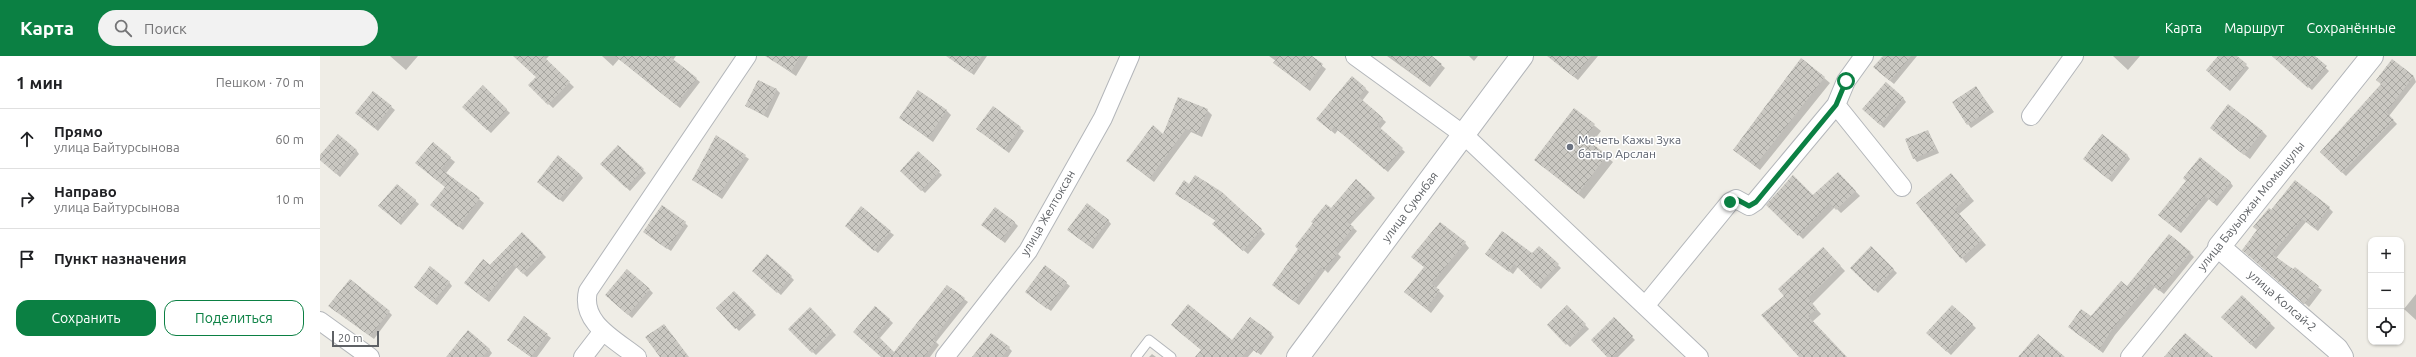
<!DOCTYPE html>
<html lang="ru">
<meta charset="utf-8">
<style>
:root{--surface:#fff;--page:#f2f2f2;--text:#202124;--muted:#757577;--line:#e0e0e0;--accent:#0b8043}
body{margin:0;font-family:Ubuntu,sans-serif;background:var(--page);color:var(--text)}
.controls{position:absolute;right:12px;bottom:12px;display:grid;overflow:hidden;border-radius:8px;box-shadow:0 1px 3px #0004}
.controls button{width:36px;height:36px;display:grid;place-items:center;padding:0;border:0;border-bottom:1px solid var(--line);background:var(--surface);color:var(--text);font:20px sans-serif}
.scale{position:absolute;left:12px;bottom:10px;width:47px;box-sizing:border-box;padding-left:4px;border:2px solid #5e6165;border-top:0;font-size:11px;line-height:14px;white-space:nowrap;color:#5e6165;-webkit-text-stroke:3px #fff;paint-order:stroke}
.stop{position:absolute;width:12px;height:12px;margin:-9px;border:3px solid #0b8043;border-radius:50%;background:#fff}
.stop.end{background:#0b8043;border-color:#fff;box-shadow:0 1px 4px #0008}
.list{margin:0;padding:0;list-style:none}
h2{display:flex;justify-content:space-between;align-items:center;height:52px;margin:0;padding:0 16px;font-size:17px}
h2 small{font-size:13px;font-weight:400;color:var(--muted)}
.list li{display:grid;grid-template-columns:26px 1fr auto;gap:12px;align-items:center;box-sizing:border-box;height:60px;padding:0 16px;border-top:1px solid var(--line)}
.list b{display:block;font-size:15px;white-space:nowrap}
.list p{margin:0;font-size:13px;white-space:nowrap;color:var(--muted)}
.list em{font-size:13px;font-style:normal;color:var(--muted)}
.actions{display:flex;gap:8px;padding:12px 16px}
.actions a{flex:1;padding:9px 0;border:1px solid var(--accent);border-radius:12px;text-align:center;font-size:14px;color:var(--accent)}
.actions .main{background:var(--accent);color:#fff}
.icon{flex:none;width:22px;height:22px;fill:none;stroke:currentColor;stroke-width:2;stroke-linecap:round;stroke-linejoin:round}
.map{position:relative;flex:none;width:2096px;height:301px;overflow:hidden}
header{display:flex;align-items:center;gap:24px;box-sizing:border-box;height:56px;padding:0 20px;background:var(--accent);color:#fff}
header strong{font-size:19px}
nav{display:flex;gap:22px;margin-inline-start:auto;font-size:14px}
.search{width:280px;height:36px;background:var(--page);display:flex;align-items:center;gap:10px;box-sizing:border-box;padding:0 14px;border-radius:22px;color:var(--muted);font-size:15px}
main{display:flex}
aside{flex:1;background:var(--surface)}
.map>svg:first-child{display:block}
</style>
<header>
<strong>Карта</strong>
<div class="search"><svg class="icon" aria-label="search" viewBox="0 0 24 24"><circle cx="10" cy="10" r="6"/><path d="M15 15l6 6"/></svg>Поиск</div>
<nav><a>Карта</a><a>Маршрут</a><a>Сохранённые</a></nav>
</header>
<main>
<aside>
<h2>1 мин<small>Пешком · 70 m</small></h2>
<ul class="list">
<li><svg class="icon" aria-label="ahead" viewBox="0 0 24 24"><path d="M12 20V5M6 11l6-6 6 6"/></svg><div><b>Прямо</b><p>улица Байтурсынова</p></div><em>60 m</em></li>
<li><svg class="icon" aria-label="right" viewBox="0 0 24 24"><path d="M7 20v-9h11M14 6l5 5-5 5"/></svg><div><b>Направо</b><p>улица Байтурсынова</p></div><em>10 m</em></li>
<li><svg class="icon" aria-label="arrive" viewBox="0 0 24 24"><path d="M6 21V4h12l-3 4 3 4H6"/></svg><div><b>Пункт назначения</b></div></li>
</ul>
<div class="actions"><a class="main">Сохранить</a><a>Поделиться</a></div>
</aside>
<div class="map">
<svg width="2096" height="301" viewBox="0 0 2096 301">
<defs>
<pattern id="building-cross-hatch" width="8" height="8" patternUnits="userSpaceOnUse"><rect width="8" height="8" fill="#cac8c2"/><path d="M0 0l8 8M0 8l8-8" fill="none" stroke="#a7a6a1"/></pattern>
</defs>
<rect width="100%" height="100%" fill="#efede6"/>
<path fill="#0003" d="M70 0H98L86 14Z
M195 0H229L225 4 254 31 233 52 209 29 217 21Z
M282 0H356L353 4 380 26 360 52 299 3 293 10Z
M488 0 476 20 448 1V0Z
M636 0H667L654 19 633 4Z
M949 0H990L1006 13 990 35 959 11 955 7 956 5Z
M1067 0H1110L1125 12 1110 31Z
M1149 0H1158L1154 5Z
M1242 0H1278L1258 24 1240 10Z
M1564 0H1597L1574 28 1558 15Z
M1793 0H1820L1808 14Z
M1899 0H1916L1929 12 1910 35 1890 18Z
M1965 0H1993L2009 15 1992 34 1964 9Z
M1482 3 1510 27 1440 114 1419 98 1456 38 1455 37Z
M2072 4 2094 21 2096 26 2069 60 2077 68 2026 120 2001 96 2062 28Z
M1032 21 1049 36 1042 45 1066 66 1060 73 1085 96 1068 116 1018 74 1015 78 1001 66Z
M163 31 190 57 171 77 143 51Z
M1656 31 1674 56 1651 72 1648 68Z
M456 33 460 37 448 62 427 50Z
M53 36 75 54 58 75 40 60Z
M1583 42 1586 46 1564 72 1547 56Z
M673 52 704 75 689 97 661 76Z
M1254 53 1281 75 1271 88 1293 106 1264 143 1215 104Z
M626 54 631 59 613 86 580 62Z
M887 54 892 59 882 81 871 76 834 126 812 109 844 79Z
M1608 75 1619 97 1597 106 1594 102Z
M1942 75 1947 80 1930 103 1896 77Z
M397 81 429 103 402 143 373 123Z
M298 90 326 117 310 135 281 108Z
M36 94 39 98 20 121 0 103V100Z
M598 96 622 119 605 137 581 115Z
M1807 99 1810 103 1792 126 1768 106Z
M130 102 135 106 126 117 164 147 143 174 112 149 126 131 101 111Z
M1518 117 1540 140 1521 157 1515 151 1483 183 1448 149 1493 141Z
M260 118 263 122 243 146 221 129Z
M1635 123 1654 145 1639 158 1666 189 1646 207 1598 147Z
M1037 125 1055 142 1030 169 1037 175 1018 198 1021 201 1008 217 1005 214 979 249 956 232 1011 153Z
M1910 126 1913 130 1897 150 1889 143 1861 177 1842 162Z
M77 129 99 148 81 169 63 153Z
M856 138 941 174 945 178 928 198 898 172 896 165Z
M2009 152 2013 156 1998 175 1986 166 1956 202 2002 234 1989 251 1927 198 1951 156Z
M788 164 791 168 773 193 748 174Z
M694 166 698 170 685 187 666 172Z
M365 167 368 170 351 195 328 179Z
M529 173 570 176 574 179 558 197Z
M202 177 226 201 207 221 197 211 169 246 149 230Z
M1145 187 1149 192 1116 232 1124 240 1111 257 1090 240Z
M1219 191 1241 212 1221 233 1198 211 1193 218 1170 201 1212 199Z
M1503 192 1525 215 1492 248 1501 258 1492 266 1526 301H1482L1465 240Z
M1551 192 1577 217 1558 237 1532 212Z
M1870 197 1874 201 1844 238 1835 231 1795 279 1783 297 1749 271 1771 262 1807 231Z
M726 211 750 230 731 255 710 239Z
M437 218 471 221 474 224 461 239Z
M129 226 132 230 117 249 98 234Z
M330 234 333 237 312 262 290 243Z
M414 236 436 259 419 275 397 252Z
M2096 238V264L2084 253Z
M1922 240 1955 272 1936 293 1907 266Z
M644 243 648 246 616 286 619 289 610 301H562L538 280 556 251 573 267 559 283 574 297Z
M9 250 69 256 72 259 54 283Z
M1247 250 1269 273 1250 291 1228 269Z
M1632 250 1656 272 1631 299 1607 277Z
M490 252 516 279 496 299 469 273Z
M1294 263 1315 284 1298 301H1289Z
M951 278 954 281 941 299 934 294 928 301H880L912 286Z
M227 279 231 282 217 301H211L191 287Z
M689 292 692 295 688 301H653Z
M169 293 172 297 169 301H132Z
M832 298 836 301H829Z"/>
<path fill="url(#building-cross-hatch)" d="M193 0H223L250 26 228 49 208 29 216 21Z
M295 0H349L377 22 356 49Z
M445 0H480L471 16Z
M626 0H662L651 17Z
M959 0H992L1003 8 986 31 953 7Z
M1070 0H1112L1122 8 1106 28Z
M1227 0H1271L1254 21Z
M1563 0H1591L1570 25 1553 11Z
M1898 0H1917L1927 8 1907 32 1886 14Z
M1952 0H1995L2007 10 1988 32Z
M1481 2 1505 21 1435 110 1413 94Z
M2072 3 2094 20 2066 56 2074 64 2022 117 2000 96 2061 28 2056 24Z
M1032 20 1046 32 1039 41 1063 62 1057 69 1083 92 1064 113 1014 71 1011 75 996 63Z
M438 24 457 33 444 59 425 50Z
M1566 26 1584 42 1560 69 1542 53Z
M163 29 187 53 167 74 142 51Z
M1656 30 1671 53 1647 69 1632 46Z
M598 34 627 54 608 82 579 62Z
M53 35 72 50 54 72 35 57Z
M858 41 888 53 878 77 866 73 830 122 806 105 833 69 843 78Z
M1908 48 1943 75 1924 99 1890 72Z
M673 50 701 71 685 94 656 73Z
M1254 52 1275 68 1265 82 1287 99 1258 138 1214 104Z
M1608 74 1616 93 1593 103 1585 83Z
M18 78 37 94 16 118 0 104V99Z
M1782 78 1808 99 1788 123 1763 103Z
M396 79 426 99 398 140 372 124Z
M113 86 131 101 121 113 160 142 138 171 110 149 125 131 95 107Z
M298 89 324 113 306 132 280 108Z
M598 95 620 115 601 135 580 115Z
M238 99 260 118 239 144 217 126Z
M1880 101 1911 126 1893 147 1885 140 1857 174 1838 159 1866 125 1863 122Z
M1518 116 1536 135 1516 154 1510 147 1478 180 1446 149 1473 119 1493 139Z
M1631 117 1650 140 1635 153 1662 184 1641 203 1596 147Z
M875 119 902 136 942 173 923 195 892 168 896 164 855 138 864 124 869 128Z
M1036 123 1052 138 1027 166 1034 171 1015 194 1018 197 1004 214 1001 211 975 246 952 229 978 193 975 190 993 167 991 166 1006 148 1011 152Z
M1975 124 2010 151 1994 172 1982 163 1952 198 1973 213 1975 211 1999 230 1984 248 1922 194 1937 174 1933 171 1949 152 1951 154Z
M77 128 96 144 78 166 58 150Z
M767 147 789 164 769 190 747 174Z
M342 149 366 166 347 193 323 176Z
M541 150 571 175 554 195 525 170Z
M675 151 695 166 681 184 661 169Z
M1120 166 1146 186 1111 228 1120 234 1106 253 1084 236 1104 211 1091 201Z
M1182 175 1212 197 1219 190 1239 208 1217 230 1194 208 1189 216 1165 198Z
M202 176 223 197 203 218 193 208 165 243 144 227 163 203 170 209Z
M1849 178 1871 196 1839 235 1830 227 1791 275 1779 294 1748 271 1761 253 1771 260 1801 225 1807 230Z
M1551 190 1574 213 1554 235 1530 212Z
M1503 191 1521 210 1488 242 1497 253 1488 260 1527 301H1479L1441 259 1464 240 1458 233Z
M447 198 472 220 457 237 432 215Z
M725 209 747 226 727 253 705 236Z
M110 210 130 226 113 246 94 231Z
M307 213 330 233 308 259 285 239Z
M30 223 70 255 50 280 8 250Z
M627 229 645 242 613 283 616 285 604 301H561L533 276 555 250 570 263 557 279 574 296Z
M414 235 434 255 415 273 396 252Z
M1922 239 1951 267 1931 289 1901 261Z
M868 248 912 284 930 261 952 277 937 297 930 291 922 301H875L881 294 851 269Z
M1247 249 1266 268 1246 289 1227 269Z
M1632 249 1653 268 1627 296 1606 277Z
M490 251 513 275 492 297 468 273Z
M204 260 228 278 211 301 187 284Z
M1294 261 1313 280 1292 301H1287L1271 284Z
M344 268 369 301H340L325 281Z
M148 274 170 293 162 301H126Z
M671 277 690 291 682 301H652Z
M1865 277 1893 301H1844Z
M1718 278 1745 301H1698Z"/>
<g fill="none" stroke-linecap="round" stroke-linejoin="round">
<defs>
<path id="lane" d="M816 301 829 284 851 301"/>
<path id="street" d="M1035 0 1144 79 1379 301
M1516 49 1582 131
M1711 60 1754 0
M1325 250 1410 146 1416 143 1429 150 1435 146 1516 49 1526 25 1544 0
M0 265 50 301
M263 301 283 275
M317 301C296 284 260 267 268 235L427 0
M625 301 708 195 783 62 810 0
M1810 301 1899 191"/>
<path id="secondary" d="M978 301 1202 0
M2022 301 2017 293 1899 191 2052 0"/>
</defs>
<use href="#lane" stroke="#b3b6ba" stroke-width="11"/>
<use href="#street" stroke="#b3b6ba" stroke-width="20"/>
<use href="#secondary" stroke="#b2b5b9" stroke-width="24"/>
<use href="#lane" stroke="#fff" stroke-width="9"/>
<use href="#street" stroke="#fff" stroke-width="18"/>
<use href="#secondary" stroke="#fff" stroke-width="22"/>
</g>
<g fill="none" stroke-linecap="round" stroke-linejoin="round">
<path stroke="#0b8043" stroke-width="5" d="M1410 146 1416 143 1429 150 1436 146 1516 49 1526 25"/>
</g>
<circle fill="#6b7280" stroke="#fff" stroke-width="1.5" cx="1250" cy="91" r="4"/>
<g text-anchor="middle" stroke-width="3" stroke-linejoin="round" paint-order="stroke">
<g font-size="12" fill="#5b616d" stroke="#fff" text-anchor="start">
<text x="1258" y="88">Мечеть Кажы Зука<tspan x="1258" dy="14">батыр Арслан</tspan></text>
</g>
<g font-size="12" fill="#5e6165" stroke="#fff">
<text transform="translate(1931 150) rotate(-51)" y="4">улица Бауыржан Момышулы</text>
<text transform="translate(1090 151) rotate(-53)" y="4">улица Суюнбая</text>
<text transform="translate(728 157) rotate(-60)" y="4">улица Желтоксан</text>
<text transform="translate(1962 245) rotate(41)" y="4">улица Колсай-2</text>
</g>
</g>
</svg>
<div class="controls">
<button>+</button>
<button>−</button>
<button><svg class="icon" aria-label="locate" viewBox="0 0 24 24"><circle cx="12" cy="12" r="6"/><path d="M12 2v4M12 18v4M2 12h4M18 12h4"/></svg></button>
</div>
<div class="scale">20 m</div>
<div class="stop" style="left:1526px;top:25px"></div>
<div class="stop end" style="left:1410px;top:146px"></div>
</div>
</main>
